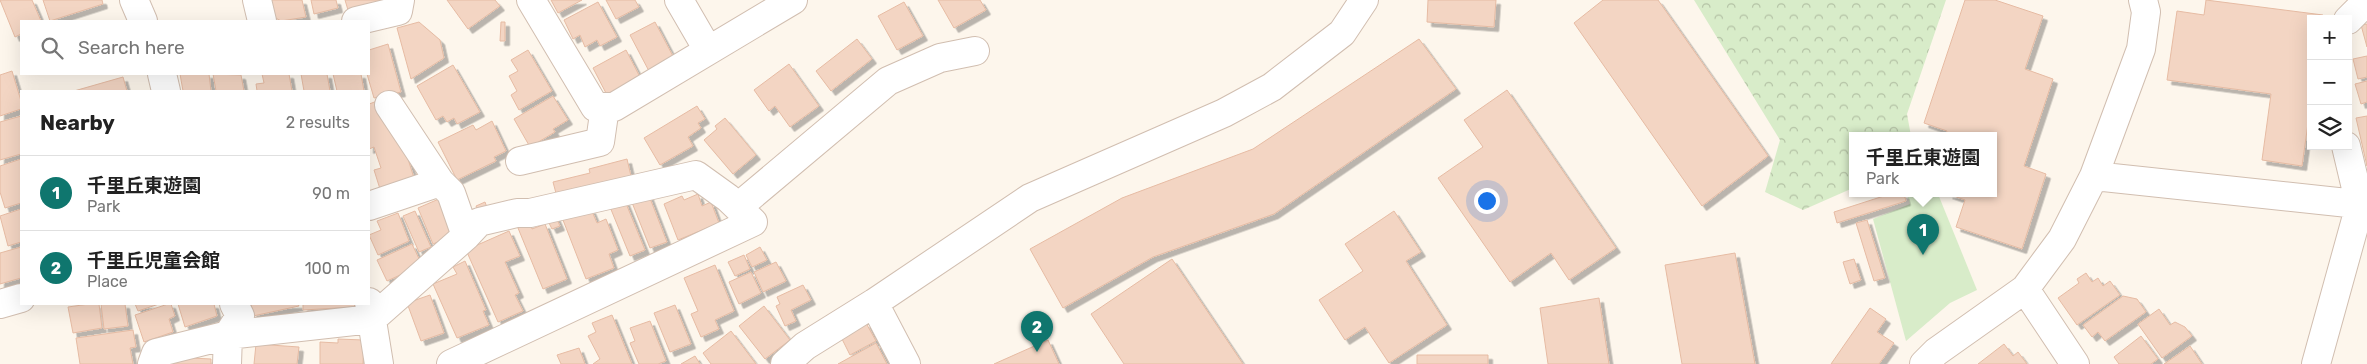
<!DOCTYPE html>
<meta charset="utf-8">
<style>
:root{--surface:#fff;--page:#f2f2f2;--text:#222;--muted:#767676;--line:#e0e0e0;--accent:#0f766e}
body{margin:0;font-family:Rubik,"Noto Sans JP",sans-serif;background:var(--page);color:var(--text)}
.controls{position:absolute;right:15px;top:15px;display:grid;overflow:hidden;border-radius:0px;box-shadow:0 5px 20px #0002}
.controls button{width:45px;height:45px;display:grid;place-items:center;padding:0;border:0;border-bottom:1px solid var(--line);background:var(--surface);color:var(--text);font:25px sans-serif}
.you{position:absolute;left:1486px;top:200px;width:18px;height:18px;margin:-12px;border:4px solid #fff;border-radius:50%;background:#1a73e8;box-shadow:0 0 0 8px #1a73e833}
.badge{display:grid;place-items:center;width:32px;height:32px;border-radius:50%;background:var(--accent);color:#fff;font-size:16px;font-weight:700}
.pin{position:absolute;translate:-50% -41px;filter:drop-shadow(0 1px 2px #0008)}
.pin::after{content:'';position:absolute;top:26px;width:18px;height:15px;background:inherit;clip-path:polygon(0 0,100% 0,50% 100%)}
.popup{position:absolute;left:1849px;top:132px;width:148px;height:65px;box-sizing:border-box;display:grid;place-content:center;border-radius:0px;background:var(--surface);filter:drop-shadow(0 1px 4px #0005);font-size:16px;white-space:nowrap;color:var(--muted)}
.popup b{font-size:19px;color:var(--text)}
.popup::after{content:'';position:absolute;left:50%;top:100%;margin-left:-10px;border:10px solid transparent;border-top-color:var(--surface)}
.list{margin:0;padding:0;list-style:none}
h2{display:flex;justify-content:space-between;align-items:center;height:65px;margin:0;padding:0 20px;font-size:21px}
h2 small{font-size:16px;font-weight:400;color:var(--muted)}
.list li{display:grid;grid-template-columns:32px 1fr auto;gap:15px;align-items:center;box-sizing:border-box;height:75px;padding:0 20px;border-top:1px solid var(--line)}
.list b{display:block;font-size:19px;white-space:nowrap}
.list p{margin:0;font-size:16px;white-space:nowrap;color:var(--muted)}
.list em{font-size:16px;font-style:normal;color:var(--muted)}
.icon{flex:none;width:28px;height:28px;fill:none;stroke:currentColor;stroke-width:2;stroke-linecap:round;stroke-linejoin:round}
.map{position:relative;flex:none;width:2367px;height:364px;overflow:hidden}
.search{position:absolute;background:var(--surface);box-shadow:0 5px 20px #0002;left:20px;top:20px;width:350px;height:55px;display:flex;align-items:center;gap:12px;box-sizing:border-box;padding:0 18px;border-radius:0px;color:var(--muted);font-size:19px}
.panel{position:absolute;background:var(--surface);box-shadow:0 5px 20px #0002;left:20px;top:90px;width:350px;height:215px;border-radius:0px}
.map>svg:first-child{display:block}
</style>
<div class="map">
<svg width="2367" height="364" viewBox="0 0 2367 364">
<defs>
<pattern id="forest-crowns" width="20" height="18" patternUnits="userSpaceOnUse" patternTransform="scale(1.25)"><rect width="20" height="18" fill="#d8ecc9"/><path d="M2 6a3 3 0 1 1 6 0M12 15a3 3 0 1 1 6 0" fill="none" stroke="#b4c2a5"/></pattern>
<filter id="shadow"><feDropShadow dx="4.5" dy="4.5" stdDeviation="0" flood-color="#0004"/></filter>
</defs>
<rect width="100%" height="100%" fill="#fdf6ec"/>
<path fill="url(#forest-crowns)" d="M1694 0H1946L1907 114 1911 136H1853V188L1803 210 1765 192 1780 140Z"/>
<path fill="#d8ecc9" d="M1907 194H1938L1977 290 1950 303 1906 341 1873 219 1910 204Z"/>
<path fill="#f3d5c3" stroke="#e6bba3" filter="url(#shadow)" d="M0 0H32L41 21H21V34L15 37Z
M43 0H102L103 4 50 21Z
M270 0H302L306 17 281 21 274 17Z
M311 0H336L338 8 314 14Z
M345 0H386L348 10Z
M447 0H495L500 6 468 29Z
M551 0H582L558 13Z
M606 0H635L639 7 616 19Z
M938 0H980L986 10 954 28Z
M1428 0H1496L1494 27 1427 22Z
M1603 0H1658L1768 156 1702 206 1574 23Z
M1965 0H1995L2043 16 2025 69 2053 79 2024 166 2046 174 2022 249 1956 227 1965 200 1948 194H1993V136H1945L1947 131 1924 123Z
M2206 0 2323 15 2322 19H2311V102L2302 166 2262 160 2271 94 2167 80 2177 11 2204 15Z
M598 2 617 37 600 46 597 40 585 47 580 35 573 39 564 20Z
M904 2 923 36 897 50 878 16Z
M419 22 440 40 444 58 411 79 397 28Z
M501 22H505V41H500Z
M655 22 675 60 650 73 630 35Z
M2367 24V47L2361 25Z
M857 39 872 59 831 91 816 71Z
M1419 39 1456 89 1274 214 1153 257 1063 308 1030 249 1122 198 1253 149Z
M388 44 401 92 374 98 367 74 369 50Z
M528 50 552 91 519 110 511 95 517 91 509 76 518 71 511 60Z
M626 50 641 79 608 97 593 68Z
M2367 56V77L2358 79 2353 59Z
M789 64 819 106 790 127 775 106 769 111 754 90Z
M453 65 480 112 457 124 454 118 447 122 443 116 436 120 417 86Z
M12 71 21 101V109L0 116V75Z
M180 74H209L211 91H183Z
M213 74 241 75 244 91H216Z
M262 74H289L292 91H257L256 84 264 83Z
M301 74H327L330 91H304Z
M333 74H361L364 91H337Z
M123 77 127 91H74Z
M2367 81V102L2361 104 2355 84Z
M1507 90 1616 248 1569 280 1551 253 1510 282 1438 178 1483 147 1464 120Z
M553 96 568 120 553 129 555 132 530 147 514 119Z
M380 100 395 118 414 178 380 189 374 170 381 168 374 147 369 149V104Z
M697 106 705 119 698 123 701 128 688 137 693 146 660 165 644 138Z
M21 116V154L0 160V122Z
M2367 116V166L2356 118Z
M725 118 756 155 733 174 704 140 717 129 715 126Z
M492 121 506 151 494 157 496 161 457 180 438 142 473 125 476 130Z
M21 159V203L5 208 0 192V166Z
M627 159 631 176 557 197 553 182 590 173 589 169Z
M648 193 667 242 650 248 631 200Z
M698 194 702 206 711 202 719 223 678 240 664 204 682 196 684 200Z
M1890 194H1904L1906 201 1837 223 1834 212Z
M441 198 456 234 433 244 418 208Z
M625 201 645 250 630 256 610 207Z
M485 202 488 210 479 213 476 206Z
M21 209V242L8 246 0 216Z
M591 209 597 223 606 219 618 250 609 254 614 268 586 279 563 220Z
M415 211 431 247 419 252 403 216Z
M1394 211 1421 252 1406 261 1447 325 1389 363 1365 327 1345 340 1319 300 1363 271 1345 244Z
M398 213 409 241 378 255 369 235 381 230 377 221Z
M555 215 560 226 552 229 547 219Z
M1867 220 1885 278 1874 281 1856 223Z
M530 223 532 229 545 224 567 279 543 289 518 228Z
M509 231 520 256 505 262 519 293 515 295 523 311 498 322 466 250Z
M412 244 422 265 387 281 377 260Z
M21 247V278L0 284V253Z
M760 247 767 260 752 267 746 255Z
M1735 253 1755 364H1682L1665 265Z
M744 255 750 269 735 276 728 262Z
M1172 259 1243 364H1124L1091 314Z
M1854 259 1861 280 1850 284 1843 262Z
M465 261 486 310 483 311 489 325 457 338 433 284 457 274 453 267Z
M776 262 786 281 763 292 754 272Z
M715 265 734 311 715 320 719 329 701 337 691 314 698 311 684 278Z
M751 272 761 293 739 304 729 282Z
M2086 273 2092 282 2098 278 2103 286 2110 281 2120 295 2077 325 2058 298 2079 283 2077 279Z
M803 285 811 300 791 310 796 321 785 326 776 306 780 304 777 297Z
M430 295 444 333 421 341 407 303Z
M2123 296 2137 299 2146 312 2105 341 2098 332 2092 337 2083 325Z
M1599 298 1609 364H1548L1540 308Z
M89 304H99L102 328 73 333 68 307Z
M101 304H125L128 326 104 329Z
M135 304H159L138 311Z
M168 304H171L175 316 169 319 173 332 144 342 135 315Z
M178 304H214L217 316 185 327Z
M251 304H298L299 306 253 316Z
M303 304H354L355 307 303 310Z
M675 305 691 344 670 352 654 313Z
M764 306 790 340 765 359 739 326Z
M1870 308 1886 319 1877 332 1894 343 1879 364H1831Z
M2159 309 2170 325 2175 322 2185 327 2192 336 2162 358 2138 324Z
M612 315 632 364H593L600 359 588 336 596 332 592 323Z
M650 321 666 361 658 364H639L630 343 635 341 630 328Z
M866 323 876 341 850 355 841 337Z
M133 330 136 347 130 348 133 364H80L76 338Z
M731 331 756 364H711L703 353Z
M2141 336 2158 359 2151 364H2119L2114 357Z
M338 339 364 340 363 364H320V342L338 343Z
M1048 340 1059 364H994Z
M876 343 887 364H838Z
M256 344 299 347 297 364H254Z
M2004 344 2013 356 2018 352 2027 364H1978Z
M2190 346 2202 364H2164Z
M579 348 585 364H561L557 355Z
M1417 355H1488V364H1417Z
M695 356 700 364H681Z
M172 357 211 359V364H172Z"/>
<g fill="none" stroke-linecap="round" stroke-linejoin="round">
<defs>
<path id="minor" d="M134 0 143 21
M257 0 262 21
M531 0 595 107H614L793 0
M679 0 708 50
M2348 20 2367 1
M356 21 398 11 400 0
M162 74 166 91
M389 105 440 182
M520 161 600 142 605 107
M2094 176 2367 205
M369 206 440 182 451 193 466 236
M738 207 888 81 940 58 975 51
M2025 289 2075 364
M369 302 379 364
M874 303 906 364
M0 304 21 298
M152 364 156 353 228 335 372 319 466 236 479 222 517 213H530L696 175 728 198 753 222 451 364
M227 364 228 335 240 316 234 304
M785 364 805 346 874 303 1030 198 1224 113 1272 87 1342 33 1364 0
M1924 364 1936 352 2025 289 2062 239 2094 176 2141 49 2146 12 2143 0
M2316 364 2360 205 2346 146"/>
</defs>
<use href="#minor" stroke="#d1beb0" stroke-width="30"/>
<use href="#minor" stroke="#fff" stroke-width="28"/>
</g>
</svg>
<div class="controls">
<button>+</button>
<button>−</button>
<button><svg class="icon" aria-label="layers" viewBox="0 0 24 24"><path d="M12 4l9 5-9 5-9-5zM3 14l9 5 9-5"/></svg></button>
</div>
<div class="you"></div>
<div class="pin badge" style="left:1923px;top:255px">1</div>
<div class="popup"><b>千里丘東遊園</b>Park</div>
<div class="pin badge" style="left:1037px;top:352px">2</div>
<div class="search"><svg class="icon" aria-label="search" viewBox="0 0 24 24"><circle cx="10" cy="10" r="6"/><path d="M15 15l6 6"/></svg>Search here</div>
<section class="panel">
<h2>Nearby<small>2 results</small></h2>
<ul class="list">
<li><span class="badge">1</span><div><b>千里丘東遊園</b><p>Park</p></div><em>90 m</em></li>
<li><span class="badge">2</span><div><b>千里丘児童会館</b><p>Place</p></div><em>100 m</em></li>
</ul>
</section>
</div>
